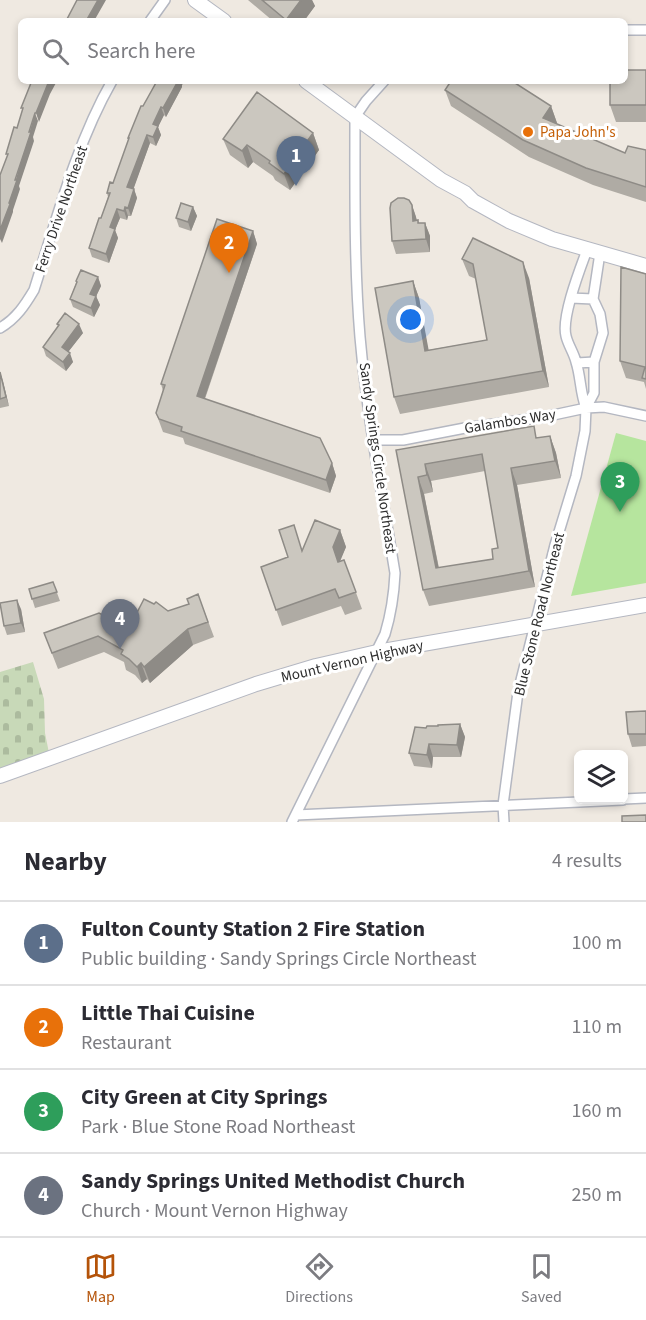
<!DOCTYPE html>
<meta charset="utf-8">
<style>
:root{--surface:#fff;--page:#f7f7f7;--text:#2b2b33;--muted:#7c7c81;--line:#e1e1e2;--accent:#b45309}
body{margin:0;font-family:"Source Sans 3",sans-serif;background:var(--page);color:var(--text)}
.controls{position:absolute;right:18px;bottom:18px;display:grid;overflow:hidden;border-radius:9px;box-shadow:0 3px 9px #0003}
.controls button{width:54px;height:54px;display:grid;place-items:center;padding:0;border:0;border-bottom:2px solid var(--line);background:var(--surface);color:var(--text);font:30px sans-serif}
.you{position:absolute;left:411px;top:320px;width:21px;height:21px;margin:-15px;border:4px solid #fff;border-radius:50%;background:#1a73e8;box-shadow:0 0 0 9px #1a73e833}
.badge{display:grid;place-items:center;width:39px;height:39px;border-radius:50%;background:var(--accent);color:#fff;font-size:20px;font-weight:700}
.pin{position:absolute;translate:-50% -50px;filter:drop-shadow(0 2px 3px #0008)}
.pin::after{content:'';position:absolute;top:32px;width:21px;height:18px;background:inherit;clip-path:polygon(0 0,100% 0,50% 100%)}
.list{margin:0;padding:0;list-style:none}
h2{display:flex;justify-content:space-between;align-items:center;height:78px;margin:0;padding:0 24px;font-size:26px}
h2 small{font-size:20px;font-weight:400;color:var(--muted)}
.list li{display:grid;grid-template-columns:39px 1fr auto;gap:18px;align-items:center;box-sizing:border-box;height:84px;padding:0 24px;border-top:2px solid var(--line)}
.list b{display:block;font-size:22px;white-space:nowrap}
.list p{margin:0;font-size:20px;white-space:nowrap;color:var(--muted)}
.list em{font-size:20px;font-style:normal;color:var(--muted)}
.icon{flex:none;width:33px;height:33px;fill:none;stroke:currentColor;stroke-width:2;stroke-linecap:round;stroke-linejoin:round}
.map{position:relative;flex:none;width:646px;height:822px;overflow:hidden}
.search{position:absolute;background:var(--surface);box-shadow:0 3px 9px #0003;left:18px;right:18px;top:18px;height:66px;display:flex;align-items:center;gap:15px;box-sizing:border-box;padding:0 21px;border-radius:9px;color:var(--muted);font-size:22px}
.sheet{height:414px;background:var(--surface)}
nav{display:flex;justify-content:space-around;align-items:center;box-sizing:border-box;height:84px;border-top:2px solid var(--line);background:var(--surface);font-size:16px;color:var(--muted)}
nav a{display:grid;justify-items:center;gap:3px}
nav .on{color:var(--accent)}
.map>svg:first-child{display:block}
</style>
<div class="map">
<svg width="646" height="822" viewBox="0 0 646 822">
<defs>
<pattern id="cemetery-stones" width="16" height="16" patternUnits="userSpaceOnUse" patternTransform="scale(1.5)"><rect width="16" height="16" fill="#c8d9b8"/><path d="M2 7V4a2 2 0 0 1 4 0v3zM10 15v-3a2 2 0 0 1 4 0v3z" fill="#acbb9e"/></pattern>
</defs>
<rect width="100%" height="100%" fill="#efe9e1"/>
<path fill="#b6e59e" d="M616 433 646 441V583L571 596Z"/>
<path fill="url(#cemetery-stones)" d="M33 662 44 699 45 733 49 753 0 770V672Z"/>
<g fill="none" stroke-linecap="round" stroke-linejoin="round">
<defs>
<path id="street" d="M150 21 165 0
M625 30H646
M571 298 593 299
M0 328C16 319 25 305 34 290 56 221 76 144 112 81
M577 363 594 362 603 333 600 314 593 299 600 253
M586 408C580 393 581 377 576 362 574 353 568 345 566 336 561 317 580 269 587 250
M373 440H403L465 428 544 417 586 408 604 407 646 416
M624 799 646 798
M296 815 623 800
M292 822 385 634C391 614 394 595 395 573 382 494 367 416 360 337 354 264 355 190 355 117L366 101 384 81
M504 822 503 805 518 692 555 545 576 476 585 431 586 408 594 393V362"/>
<path id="secondary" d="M195 0 224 21
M306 81 441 180 465 193 473 201 509 221 552 239 646 266
M0 776 256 684 316 666 377 652 646 605"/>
</defs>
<use href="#street" stroke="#b4b7c1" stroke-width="12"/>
<use href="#secondary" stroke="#b4b7c1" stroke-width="16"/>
<use href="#street" stroke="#fff" stroke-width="9"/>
<use href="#secondary" stroke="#fff" stroke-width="14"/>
</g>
<path fill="#afaba4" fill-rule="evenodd" d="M248 0H312L315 6 304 21H273Z
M646 70V122H616L610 105Z
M157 81H184L182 85V87L166 117 164 115 158 127 161 135 156 146 150 143 133 189H134L137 198 131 216H128L127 220 120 218 115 230 118 238 109 263 92 257 89 248 101 218 108 197 107 193 113 183 129 140 128 138Z
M445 90 551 106 557 123V124L625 153 646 150V202L593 185 529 157 451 106Z
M313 133 319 150 290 190 275 180 273 176 253 162 248 168 230 155 223 139Z
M412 205 417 220H418L419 223H425L430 236V252L396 254 392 241Z
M193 207 197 216 191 231 179 227 176 218Z
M253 231 257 244 205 399 332 463 336 476 330 493 185 444 183 438 163 432 156 413 163 391 161 384Z
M462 259 529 278 549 387 400 414 394 397 413 281 419 298 428 350 487 340 476 279 469 276Z
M646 274V389L644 382 626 378 620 361Z
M98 277 101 286 96 296 100 305 94 317 73 307 70 299 76 283V281Z
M57 324 83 333 68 352 73 362 66 371 46 356 43 347 58 327Z
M0 372 9 406 0 408Z
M550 436 556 453 561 478 517 485 535 587 429 606 423 590 396 450 538 438ZM485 471 498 548 493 559 439 568 424 494 433 492 431 481Z
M340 530 346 547 339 562 344 560 362 609 345 615 341 606 282 626 261 567 288 557Z
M53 582 60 601 35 608 29 589Z
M198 594 214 637 193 645 150 683 147 679 142 683 135 675 126 670 124 662 104 652 58 669 44 633 129 628 168 611 189 604Z
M21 609 25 632 7 635 4 626Z
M646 711V746L632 747 628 734Z
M460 724 465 737 461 757H433L432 768 414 766 409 753 426 728Z"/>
<path fill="#8e8b86" d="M98 0H106L94 21H86Z
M301 0H312L315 6 304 21H286V20Z
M49 81H57L50 94 39 122 36 113Z
M178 81H184L182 85V87L166 117 163 108Z
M551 106 557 123 549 135 543 118Z
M161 107 164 115 158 127 161 135 156 146 153 137V124Z
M35 113 38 121 33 137 34 141 19 186 20 189 13 210V212L2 243 0 239V230L9 203Z
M313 133 319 150 290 190 284 174Z
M147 135 150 143 131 196 127 187Z
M247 145 253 162 248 168 242 151Z
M134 189 137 198 131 216 128 208Z
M412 205 416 217 418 233 413 221Z
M125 207 128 216 127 220 124 211Z
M193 207 197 216 191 231 188 222Z
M117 209 120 218 115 230 118 238 109 263 106 254 110 227Z
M425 223 430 236V252L426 239Z
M253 231 257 244 201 409 197 396Z
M523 262 529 278 549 387 543 371Z
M98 277 101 286 93 303 90 294Z
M413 281 419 298 432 368 425 351Z
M96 296 100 305 94 317 91 308Z
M79 324 83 333 65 356 62 347Z
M70 353 73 362 66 371 63 362Z
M0 372 3 381 9 406 6 397Z
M550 436 556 453 561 478 555 461Z
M332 463 336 476 330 493 326 480Z
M425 464 431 481 433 492 427 475Z
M511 468 517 485 535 587 529 571Z
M418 477 424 494 442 585 436 568Z
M340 530 346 547 339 564 333 547Z
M17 600 21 609 25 632 21 623Z
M188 629 193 645 150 683 144 667Z
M141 663 147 679 142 683 137 667Z
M460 724 465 737 461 757 457 745Z
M429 744 433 757 432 768 427 755Z"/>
<path fill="#cbc7bf" stroke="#8e8b86" stroke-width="1.5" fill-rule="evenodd" d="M77 0H98L86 21H66Z
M262 0H301L286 20Z
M625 70H646V105H610V81H625Z
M33 81H49L36 113H35L29 132H31L15 180H17L9 203 10 204 0 230V175L8 154H6L14 127 17 128 23 108H21L31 83H32Z
M157 81H178L163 108 161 107 153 124 158 126 153 137 147 135 127 187 134 189 128 208 125 207 124 211 117 209 110 227 115 229 106 254 89 248 99 218H101L110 193H107L110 182 113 183 129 138H128L141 106H143Z
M451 81H512L551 106 543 118 625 153 628 146 646 150V187L586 168 523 140 445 90Z
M257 92 313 133 284 174 269 163 270 161 247 145 242 151 223 139Z
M398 198H404L409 200 412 205 413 221 418 220V223H425L426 239 392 241 390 208 391 203Z
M181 203 193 207 188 222 176 218Z
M217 219 253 231 197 396 320 438 332 463 326 480 181 431 182 427 159 419 156 413 165 385 161 384Z
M473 238 523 262 543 371 394 397 375 288 413 281 425 351 487 340 473 264 462 259Z
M621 267 646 274V379L642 378 645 367 620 361Z
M81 270 98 277 90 294 96 296 91 308 70 299 77 282 76 281Z
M65 313 79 324 62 347 70 353 63 362 43 347 59 325 57 324Z
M0 372 6 397 0 399Z
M534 426 536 438 550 436 555 461 511 468 529 571 423 590 396 450ZM482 454 498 548 492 549 493 559 436 568 418 477 427 475 425 464Z
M315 520 340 530 333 547 338 562 344 560 356 592 339 598 335 589 276 610 261 567 288 557 279 530 294 525 302 551Z
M53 582 57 592 32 599 29 589Z
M198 594 208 622 188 629 144 667 141 663 137 667 129 659 121 654 123 650 98 636 52 653 44 633 99 613 129 628 144 599 154 604 156 602 168 611 189 604 187 599Z
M17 600 21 623 4 626 0 603Z
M646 711V734H628L626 712Z
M460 724 457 745 429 744 427 755 409 753 415 727 426 728 427 726H438V725Z
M646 815V822H622V816Z"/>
<circle fill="#e8710a" stroke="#fff" stroke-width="2" cx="528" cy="132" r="6"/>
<g text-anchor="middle" stroke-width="6" stroke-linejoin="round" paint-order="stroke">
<g font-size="15" fill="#c56008" stroke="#fff" text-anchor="start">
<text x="540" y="137">Papa John's</text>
</g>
<g font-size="15" fill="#2e2e2e" stroke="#fff">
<text transform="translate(61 209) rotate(-71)" y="5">Ferry Drive Northeast</text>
<text transform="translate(510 421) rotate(-9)" y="5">Galambos Way</text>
<text transform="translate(378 458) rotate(82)" y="5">Sandy Springs Circle Northeast</text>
<text transform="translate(539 614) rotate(-76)" y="5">Blue Stone Road Northeast</text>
<text transform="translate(352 661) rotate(-13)" y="5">Mount Vernon Highway</text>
</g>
</g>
</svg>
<div class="controls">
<button><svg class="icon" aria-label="layers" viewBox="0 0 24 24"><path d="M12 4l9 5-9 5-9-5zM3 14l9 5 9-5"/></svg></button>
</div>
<div class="you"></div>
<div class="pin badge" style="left:296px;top:186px;background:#5c6f8a">1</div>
<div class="pin badge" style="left:229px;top:273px;background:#e8710a">2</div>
<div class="pin badge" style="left:620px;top:512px;background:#2e9e5b">3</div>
<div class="pin badge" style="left:120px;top:649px;background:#6b7280">4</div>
<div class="search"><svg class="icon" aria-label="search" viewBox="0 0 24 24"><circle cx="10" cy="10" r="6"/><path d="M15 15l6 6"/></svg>Search here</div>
</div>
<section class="sheet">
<h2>Nearby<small>4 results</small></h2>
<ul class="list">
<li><span class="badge" style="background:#5c6f8a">1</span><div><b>Fulton County Station 2 Fire Station</b><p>Public building · Sandy Springs Circle Northeast</p></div><em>100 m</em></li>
<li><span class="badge" style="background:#e8710a">2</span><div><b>Little Thai Cuisine</b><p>Restaurant</p></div><em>110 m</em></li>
<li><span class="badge" style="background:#2e9e5b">3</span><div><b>City Green at City Springs</b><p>Park · Blue Stone Road Northeast</p></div><em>160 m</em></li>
<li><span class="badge" style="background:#6b7280">4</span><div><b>Sandy Springs United Methodist Church</b><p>Church · Mount Vernon Highway</p></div><em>250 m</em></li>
</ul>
</section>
<nav>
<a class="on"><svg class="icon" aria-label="map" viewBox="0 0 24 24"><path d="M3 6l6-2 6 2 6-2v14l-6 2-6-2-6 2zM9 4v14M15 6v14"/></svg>Map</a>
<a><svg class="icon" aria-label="directions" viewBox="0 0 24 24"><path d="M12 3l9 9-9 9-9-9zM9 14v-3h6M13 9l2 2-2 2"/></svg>Directions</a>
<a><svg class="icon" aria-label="saved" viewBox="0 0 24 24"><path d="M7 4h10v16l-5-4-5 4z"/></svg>Saved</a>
</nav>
